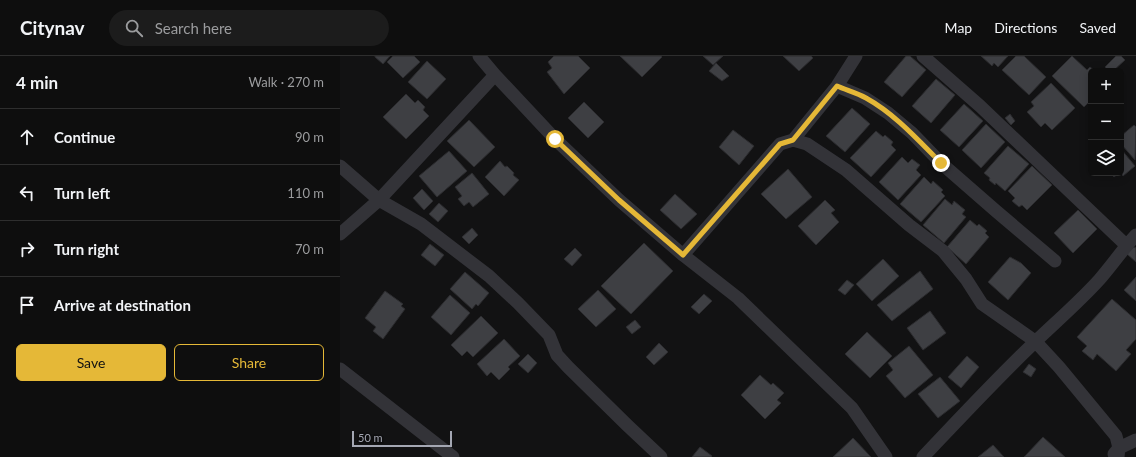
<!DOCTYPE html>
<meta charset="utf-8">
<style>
:root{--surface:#0e0e0e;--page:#1c1c1c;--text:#f1f3f6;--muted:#9b9c9e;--line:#2e2e2e;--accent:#e5b837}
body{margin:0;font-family:Lato,sans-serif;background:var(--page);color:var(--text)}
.controls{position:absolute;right:12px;top:12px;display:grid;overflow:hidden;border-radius:6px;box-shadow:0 2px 10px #0003}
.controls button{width:36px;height:36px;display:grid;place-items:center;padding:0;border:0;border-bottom:1px solid var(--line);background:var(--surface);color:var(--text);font:20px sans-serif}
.scale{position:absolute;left:12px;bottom:10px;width:100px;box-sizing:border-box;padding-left:4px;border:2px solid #a4a7b3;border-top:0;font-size:11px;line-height:14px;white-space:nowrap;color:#a4a7b3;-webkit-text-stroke:3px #0d0d0e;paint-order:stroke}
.stop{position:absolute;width:12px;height:12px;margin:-9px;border:3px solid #e5b837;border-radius:50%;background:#fff}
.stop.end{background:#e5b837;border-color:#fff;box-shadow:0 1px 4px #0008}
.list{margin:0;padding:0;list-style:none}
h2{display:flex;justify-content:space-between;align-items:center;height:52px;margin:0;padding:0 16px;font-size:17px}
h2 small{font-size:13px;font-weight:400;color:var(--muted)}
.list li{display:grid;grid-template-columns:26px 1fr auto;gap:12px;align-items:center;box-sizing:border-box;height:56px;padding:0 16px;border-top:1px solid var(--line)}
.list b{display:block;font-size:15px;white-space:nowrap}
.list em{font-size:13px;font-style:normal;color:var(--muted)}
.actions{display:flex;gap:8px;padding:12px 16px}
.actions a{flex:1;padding:9px 0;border:1px solid var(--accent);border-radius:6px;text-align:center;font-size:14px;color:var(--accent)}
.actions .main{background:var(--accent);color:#111}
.icon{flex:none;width:22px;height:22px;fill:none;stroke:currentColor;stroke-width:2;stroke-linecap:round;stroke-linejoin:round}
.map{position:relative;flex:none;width:796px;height:401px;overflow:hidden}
header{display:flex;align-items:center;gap:24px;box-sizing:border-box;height:56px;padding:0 20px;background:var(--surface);border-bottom:1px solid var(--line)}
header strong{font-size:19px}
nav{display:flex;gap:22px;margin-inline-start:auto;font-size:14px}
.search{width:280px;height:36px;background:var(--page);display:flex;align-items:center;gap:10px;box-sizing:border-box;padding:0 14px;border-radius:22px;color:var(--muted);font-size:15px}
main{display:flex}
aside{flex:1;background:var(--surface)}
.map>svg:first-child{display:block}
</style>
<header>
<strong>Citynav</strong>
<div class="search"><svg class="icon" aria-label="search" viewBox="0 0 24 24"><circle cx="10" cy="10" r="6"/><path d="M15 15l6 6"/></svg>Search here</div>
<nav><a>Map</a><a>Directions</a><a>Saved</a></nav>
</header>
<main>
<aside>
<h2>4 min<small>Walk · 270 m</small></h2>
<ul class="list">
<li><svg class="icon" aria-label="ahead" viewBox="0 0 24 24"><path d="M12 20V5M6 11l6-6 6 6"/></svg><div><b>Continue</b></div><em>90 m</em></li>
<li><svg class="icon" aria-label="left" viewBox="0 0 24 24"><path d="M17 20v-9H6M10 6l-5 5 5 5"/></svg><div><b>Turn left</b></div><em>110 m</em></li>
<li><svg class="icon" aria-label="right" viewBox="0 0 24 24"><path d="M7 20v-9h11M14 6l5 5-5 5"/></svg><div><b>Turn right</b></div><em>70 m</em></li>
<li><svg class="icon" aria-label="arrive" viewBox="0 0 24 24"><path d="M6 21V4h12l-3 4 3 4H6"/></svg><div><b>Arrive at destination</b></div></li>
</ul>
<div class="actions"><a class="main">Save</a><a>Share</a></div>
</aside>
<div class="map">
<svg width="796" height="401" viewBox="0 0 796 401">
<rect width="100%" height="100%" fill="#121213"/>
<path fill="#3e3f43" stroke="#2c2c2f" d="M35 0H50L43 8 35 1Z
M53 0H74L80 6 63 22 47 6Z
M214 0H238L250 12 224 38 207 16 212 12 208 6Z
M280 0H321L322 1 302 21Z
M363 0H383L373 9Z
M443 0H471L473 2 459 15Z
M566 0H570L586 14 562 41 544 26Z
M641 0H668L658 11 654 7 652 10Z
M676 0H684L706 21 689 39 662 14Z
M732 0 747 14 750 11 755 15H751V44L744 51 712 20Z
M776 0H781L785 4 773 15H769L765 11Z
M87 5 106 23 87 43 68 26Z
M376 7 389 20 382 25 369 15Z
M596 23 615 39 591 67 572 50Z
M711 27 735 52 712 74 705 67 701 71 687 56 694 50 691 46Z
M66 38 75 47 78 44 85 51 83 54 89 60 66 83 43 61Z
M244 46 264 66 248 82 228 62Z
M624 48 643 65 619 91 600 74Z
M512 52 530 68 505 96 486 80Z
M670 58 675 65 671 69 665 62Z
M129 64 155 91 134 111 107 85Z
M646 68 665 86 641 112 622 94Z
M794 69 796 71 795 104 781 88V80Z
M393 74 414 90 399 109 379 91Z
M536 75 543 81 545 79 553 86 551 89 556 94 531 121 510 102Z
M668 90 689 108 665 135 656 127 655 129 649 124 650 122 644 117Z
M781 93 795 110 783 120 781 117Z
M109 95 127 115 97 141 79 120Z
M562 101 568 107 572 103 580 109 576 114 581 119 558 144 539 126Z
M160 105 165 111 167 110 174 117 173 119 179 124 164 140 145 121Z
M692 110 712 129 687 154 682 149 679 151 672 145 675 142 668 135Z
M448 113 472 141 446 163 421 138Z
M132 117 149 138 133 151 129 146 124 150 118 143 122 140 115 131Z
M770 117H779L774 121Z
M584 121 591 128 593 125 603 134 601 136 605 140 581 166 560 148Z
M82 133 93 145 84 154 73 142Z
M335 138 357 158 341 173 320 154Z
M605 143 612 149 614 145 625 154 622 158 626 161 604 187 583 169Z
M485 144 495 154 491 157 499 166 476 189 458 170Z
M99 147 108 155 98 166 89 158Z
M738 154 757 173 733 197 714 177Z
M630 164 637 170 639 168 647 175 645 177 649 181 626 208 607 191Z
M132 172 138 179 129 188 122 181Z
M304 187 333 215 291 258 261 230Z
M90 188 104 199 95 210 81 199Z
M794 191 796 192V206L787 198Z
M235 192 242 199 232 210 224 203Z
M670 201 681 207 691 217 668 244 648 226Z
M543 203 559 220 532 245 516 228Z
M580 215 593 233 552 265 537 249Z
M125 216 149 237 138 250 136 248 132 253 110 233Z
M796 221V245L784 234Z
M507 224 514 229 505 239 498 234Z
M258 234 276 253 256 271 238 253Z
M45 235 63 248 61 250 65 253 43 283 33 275 36 271 25 262Z
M364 238 372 245 359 258 351 251Z
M110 239 130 257 111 279 91 261Z
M772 243 796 264V283L786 294 791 298 776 315 757 298 753 304 742 295 747 290 737 281Z
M590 255 606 277 583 294 567 272Z
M141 260 158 277 133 301 127 295 122 300 111 289Z
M295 264 301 271 292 278 286 271Z
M527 276 552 300 530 322 505 298Z
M164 283 180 300 168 311 170 313 159 324 151 316 147 320 137 308Z
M319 287 328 296 314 309 306 301Z
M569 290 593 319 565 342 546 320 553 314 548 307Z
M188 298 197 307 188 317 178 308Z
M627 300 639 311 621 332 608 321Z
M689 308 696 313 691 321 683 316Z
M420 319 431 329 433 327 444 337 437 344 441 347 425 363 401 339Z
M600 321 620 345 598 362 578 338Z
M703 381 725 401H684Z
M513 382 531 401H493Z
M653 389 664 401H638Z
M360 391 372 400 371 401H352Z"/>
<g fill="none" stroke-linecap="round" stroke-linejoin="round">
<path stroke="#333338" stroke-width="13" d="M139 0 155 19 215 83 279 144 343 199 398 242 458 300 512 352 546 401
M583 0 640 50 786 189
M497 30 525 42 548 57 572 77 601 107 656 155 715 205
M453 84 497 30 516 0
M0 110 39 144 81 168 149 220 178 247 209 279 217 299 228 311 287 369 321 401
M0 178 39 144 155 19
M343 199 440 88 453 84 467 88 506 114 569 169 603 195 626 223 642 248 695 285 719 311 776 380 779 392 778 401
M0 313 113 401
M774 398 779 392 796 384
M583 401C620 362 657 322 696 285 717 265 740 245 759 224 772 209 783 193 796 179"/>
</g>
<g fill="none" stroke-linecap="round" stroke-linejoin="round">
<path stroke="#e5b837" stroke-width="5" d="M215 83 279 144 343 199 440 88 453 84 497 30C506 34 517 37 526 42 555 58 578 84 601 107"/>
</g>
</svg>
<div class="controls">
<button>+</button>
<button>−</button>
<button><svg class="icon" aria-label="layers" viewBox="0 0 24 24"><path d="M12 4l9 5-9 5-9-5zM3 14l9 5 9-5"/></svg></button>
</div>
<div class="scale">50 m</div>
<div class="stop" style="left:215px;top:83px"></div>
<div class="stop end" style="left:601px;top:107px"></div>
</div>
</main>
